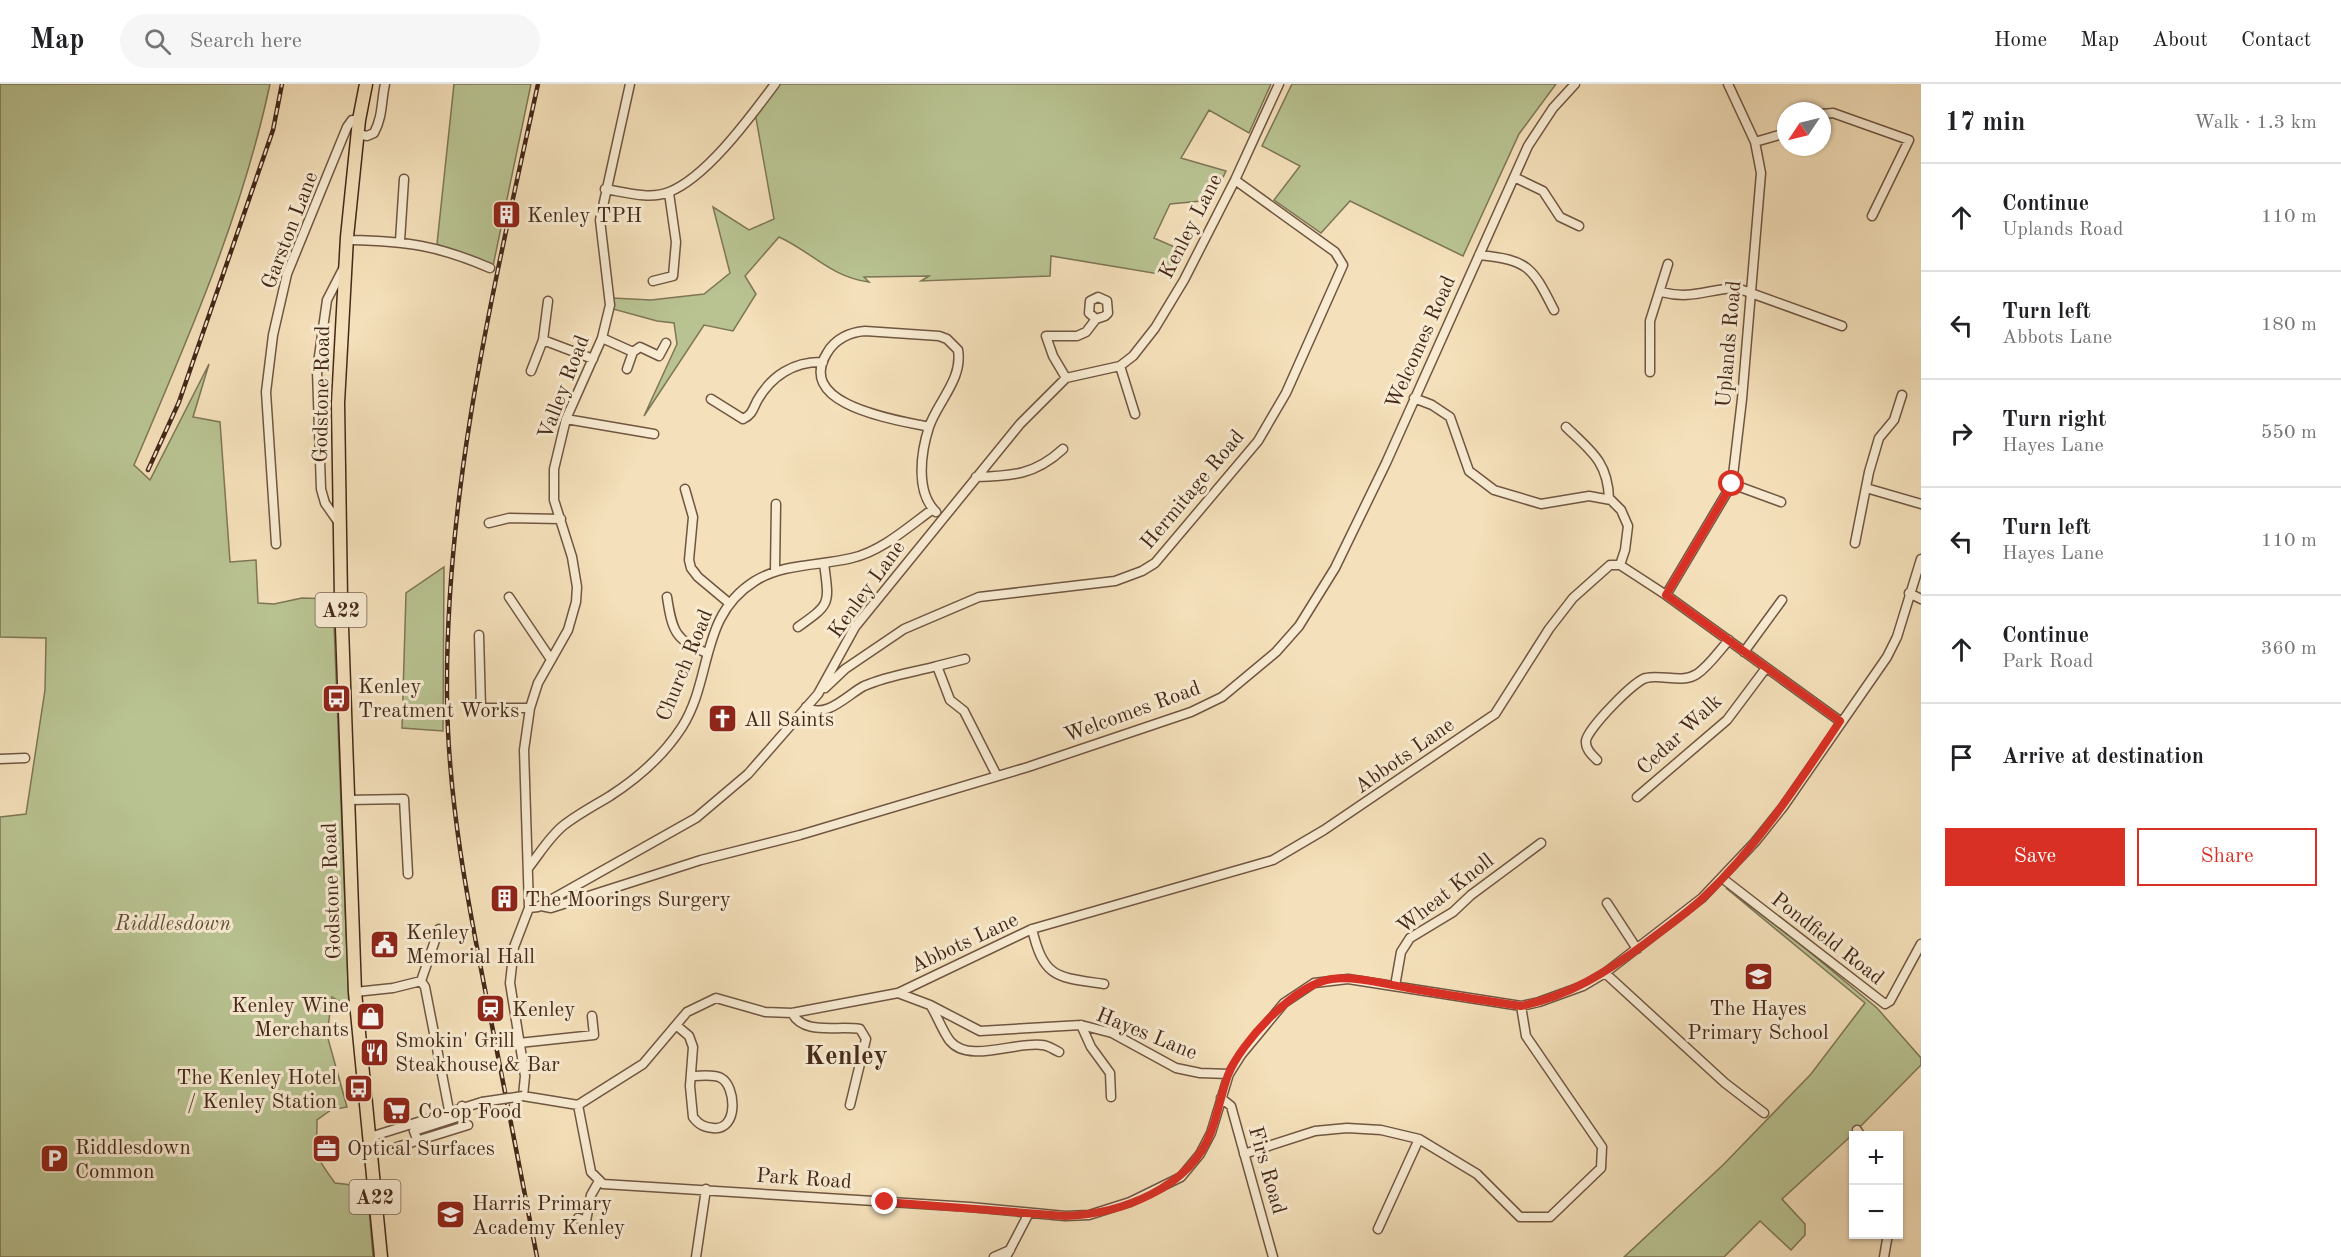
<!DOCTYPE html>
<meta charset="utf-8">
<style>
:root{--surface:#fff;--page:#f6f6f6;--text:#202124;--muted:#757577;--line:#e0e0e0;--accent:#d93025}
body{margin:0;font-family:"Old Standard TT",serif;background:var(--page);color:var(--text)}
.controls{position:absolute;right:18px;bottom:18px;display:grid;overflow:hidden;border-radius:0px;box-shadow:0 2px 4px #0004}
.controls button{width:54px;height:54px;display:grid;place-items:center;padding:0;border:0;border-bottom:2px solid var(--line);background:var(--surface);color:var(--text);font:30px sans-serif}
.compass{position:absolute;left:1777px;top:18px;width:54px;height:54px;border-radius:50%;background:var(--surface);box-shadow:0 2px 4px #0004;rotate:235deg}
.stop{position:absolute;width:18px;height:18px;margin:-14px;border:4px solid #d93025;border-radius:50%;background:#fff}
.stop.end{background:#d93025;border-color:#fff;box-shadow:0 2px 6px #0008}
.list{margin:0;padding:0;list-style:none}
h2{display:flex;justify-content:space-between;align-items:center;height:78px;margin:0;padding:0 24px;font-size:26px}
h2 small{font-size:20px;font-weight:400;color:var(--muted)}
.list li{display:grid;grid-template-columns:39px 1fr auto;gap:18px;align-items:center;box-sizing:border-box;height:108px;padding:0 24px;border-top:2px solid var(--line)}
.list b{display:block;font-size:22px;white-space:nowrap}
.list p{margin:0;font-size:20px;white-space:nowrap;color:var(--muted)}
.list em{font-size:20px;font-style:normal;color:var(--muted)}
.actions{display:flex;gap:12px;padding:18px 24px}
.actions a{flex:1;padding:14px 0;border:2px solid var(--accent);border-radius:0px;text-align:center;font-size:21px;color:var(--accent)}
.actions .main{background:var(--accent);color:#fff}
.icon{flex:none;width:33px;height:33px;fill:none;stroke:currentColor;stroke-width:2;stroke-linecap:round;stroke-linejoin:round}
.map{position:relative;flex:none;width:1921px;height:1173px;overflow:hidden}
header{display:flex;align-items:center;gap:36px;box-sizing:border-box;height:84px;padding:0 30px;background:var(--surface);border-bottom:2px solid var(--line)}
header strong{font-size:28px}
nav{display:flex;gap:33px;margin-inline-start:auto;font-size:21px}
.search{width:420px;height:54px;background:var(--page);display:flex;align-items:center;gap:15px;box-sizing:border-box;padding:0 21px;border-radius:33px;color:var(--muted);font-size:22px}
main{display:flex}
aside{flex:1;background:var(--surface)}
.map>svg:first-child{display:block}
</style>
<header>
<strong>Map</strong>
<div class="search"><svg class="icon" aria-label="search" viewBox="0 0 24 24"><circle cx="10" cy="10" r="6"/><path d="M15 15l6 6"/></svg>Search here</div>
<nav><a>Home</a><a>Map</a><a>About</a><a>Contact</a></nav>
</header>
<main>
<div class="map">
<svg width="1921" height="1173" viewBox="0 0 1921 1173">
<rect width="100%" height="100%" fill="#f4e0ba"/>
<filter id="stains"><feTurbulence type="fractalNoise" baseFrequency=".00333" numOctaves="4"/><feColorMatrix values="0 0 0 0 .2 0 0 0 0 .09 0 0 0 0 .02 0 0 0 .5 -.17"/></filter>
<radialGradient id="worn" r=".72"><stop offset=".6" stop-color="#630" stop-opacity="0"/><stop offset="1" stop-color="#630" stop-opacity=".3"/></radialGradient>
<path fill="#b9c392" stroke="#7e7656" stroke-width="1.5" d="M0 0H270C242 132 187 257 134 381L150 396 209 280 193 333 220 338 230 478 256 476 258 519 274 520 302 514 333 515 349 923 332 913 327 951 347 1023 331 1026 317 1036C317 1072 312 1068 335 1099L352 1101 354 1114 368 1112 373 1173H0V733L26 730 45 606 46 554 0 553Z
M454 0H531L493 182 437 160Z
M770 0H1271L1249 49 1209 26 1181 74 1226 87 1212 116 1170 120 1154 154 1184 167 1171 192 1051 172 1050 192 921 197 929 192 864 193 869 198C831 193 812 168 779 153L745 192 756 210 733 247 704 241 644 332 677 260 674 239 657 237 613 225V214L651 216 704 210 730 189 713 123 749 146 774 135 754 23Z
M1292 0H1556L1519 50 1463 172 1350 117 1321 149 1274 116 1300 82 1262 62Z
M444 483 443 647 402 644 406 509Z
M1726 804 1794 855 1877 924 1921 974V981L1851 1052 1782 1115 1805 1140V1151L1791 1166 1760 1137 1724 1173H1624L1723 1081 1811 990 1865 919Z"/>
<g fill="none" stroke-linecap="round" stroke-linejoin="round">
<defs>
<path id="minor" d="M630 0 600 136 610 221 602 254 566 335 554 385V416L572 473 577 503 576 518 568 546 538 599 530 624 524 666 529 824 514 863 510 899 525 992 523 1012 578 1021 643 980 687 928 716 914 765 928 792 929 898 909 930 921 980 947 1081 941 1112 949 1176 984 1200 989 1229 990
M1822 30 1833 29 1909 56 1872 132
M358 50 367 52 374 49C383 32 381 18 385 0
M1755 58 1786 49
M1514 93 1543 107 1560 133 1579 142
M605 105C624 108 650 116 669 108 707 93 751 32 775 0
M347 153 351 156C407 157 439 162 490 184
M400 157 404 95
M1479 171C1529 176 1532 183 1554 226
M653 197 673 192 676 158 669 109
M1661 208C1693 216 1707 205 1737 204L1842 242
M602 254 633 268 627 285
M543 256 593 275
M633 268 640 263 659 272 666 259
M1120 282 1135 330
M531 287 543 256 548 217
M1650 288V237L1668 180
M1066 294 1053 272 1046 252H1077L1086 248 1096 235 1105 232 1108 229 1107 217 1098 213 1090 217 1089 229 1096 235
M1414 314 1432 321 1450 333 1469 387 1494 406 1541 420 1589 412 1611 416 1621 426 1628 442 1625 466 1620 481
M711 315 743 335C752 331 753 325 757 317 771 292 794 277 823 278
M566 335 654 350
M929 343C899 336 794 322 827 269 835 255 850 248 865 247L939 252 947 255 958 266C963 295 938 317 929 343 921 368 915 408 936 428
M1566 343C1591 367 1608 378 1609 415
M976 393C1012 392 1035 391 1063 365
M1732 400 1781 418
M1866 404 1921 420
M685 405 693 433 689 476 691 484 698 493 729 519
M339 439 325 419 321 405 317 286 327 216 344 183
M489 439 509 434 561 435
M1855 459 1869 388 1879 354 1894 336 1902 311
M276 460 266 308 273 251 287 190 347 43 352 36H359
M775 487 776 420
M1909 509 1921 515
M1666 511 1732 400 1742 315 1761 89 1755 58 1728 0
M509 513 550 574
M667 513C672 546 675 557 707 569
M798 543C832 519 829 520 824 479
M479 551 481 624H530
M1744 568 1782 516
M937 582 965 575
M825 604 845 585 904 545 979 513 1115 497 1142 487 1155 479 1258 357 1286 309 1343 181 1335 168 1235 96
M806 623C826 636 848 610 864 602 886 592 914 588 937 582L950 616 964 627 997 692
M0 675 25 674
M1597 676C1592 671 1585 665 1586 657 1587 645 1635 596 1646 594 1663 590 1681 600 1697 590 1709 582 1719 567 1729 556
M1637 713 1727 636 1766 584
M347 716 404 715 408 790
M529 783C540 769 550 752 564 741 578 730 595 721 610 712 638 694 664 671 682 643 713 594 699 532 755 497 784 479 820 482 852 474 882 467 908 443 933 425
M1722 794 1885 920 1890 917 1921 860
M1607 819 1637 865
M541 822 551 824 701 776 800 751 1028 683 1191 628 1222 613 1276 568 1299 542 1335 484 1386 379 1528 62 1553 24 1575 0
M529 824 538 823 696 734 748 690 818 610 855 543 1020 340 1066 294 1120 282 1133 272 1155 244 1184 196 1235 96 1279 0
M1032 845C1044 895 1057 893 1104 900
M1605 889 1725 999 1764 1029
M421 897 439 845
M1395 902 1401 868 1410 854 1453 828 1471 811 1541 759
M355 908 393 904 421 897 425 903 449 1026
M898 909 1032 845 1273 776 1324 746 1495 630 1549 545 1573 514 1610 481H1620L1666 511 1840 637
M932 924C938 934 943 948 950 957 969 980 1016 957 1042 961 1048 961 1054 966 1059 968
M792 929C804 952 837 941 860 945L866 955 850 1021
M676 941 689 952 693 963 690 1002 693 1033C699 1041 704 1043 713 1044 739 1047 736 1002 721 994 714 990 701 992 693 992
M1081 941 1091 963 1110 989 1111 1013
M519 959 594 951 592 932
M1221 1014 1231 1022 1273 1173
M578 1021 591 1088 603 1100 970 1123 1065 1132 1089 1131 1130 1118 1181 1093 1200 1070 1211 1049 1229 990 1241 971 1284 919 1314 899 1348 895 1521 922 1539 918 1583 902 1605 889 1702 814 1755 758 1783 723 1887 573 1897 553 1921 475
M1857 1046 1861 1052
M370 1053 482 1018
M417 1055 414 1047 464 1031 462 1022
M397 1063 468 1041
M1244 1070 1315 1047 1347 1044 1381 1046 1419 1055 1477 1090 1520 1133H1550L1601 1084 1602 1063 1526 952 1521 922
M578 1134 586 1137 591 1111 599 1097
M1378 1145 1419 1055
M696 1173 706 1105
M994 1173 1010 1166
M1006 1173 1029 1129
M1884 1173 1888 1150"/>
<path id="highway" d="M366 0 359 36 347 153 338 319 341 515 355 908 381 1173"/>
</defs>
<use href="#minor" stroke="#705641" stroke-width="11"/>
<use href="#highway" stroke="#442819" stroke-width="15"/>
<use href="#minor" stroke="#f8ebd2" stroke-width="8"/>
<use href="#highway" stroke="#f4e0ba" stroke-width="12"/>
<defs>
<path id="rail" d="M148 386 179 318 273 46 282 0
M537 1173C521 1089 505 1005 488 921 468 819 448 717 447 613 445 404 494 203 538 0"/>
</defs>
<use href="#rail" stroke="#442819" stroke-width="4.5"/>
<use href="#rail" stroke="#f8ebd2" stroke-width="2" stroke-dasharray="7" stroke-linecap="butt"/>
<defs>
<path id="minor-bridge" d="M482 1018 523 1012"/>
</defs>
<use href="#minor-bridge" stroke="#705641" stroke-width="11" stroke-linecap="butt"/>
<use href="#minor-bridge" stroke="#f8ebd2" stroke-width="8"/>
</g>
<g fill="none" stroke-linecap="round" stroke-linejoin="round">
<path stroke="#d93025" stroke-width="8" d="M885 1118 1065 1132C1121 1130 1190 1104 1211 1048 1218 1030 1221 1010 1228 991 1241 958 1295 900 1332 895 1356 892 1384 900 1408 904 1446 911 1483 916 1521 922 1569 912 1607 888 1646 859 1665 844 1686 830 1703 814 1758 762 1798 700 1840 637L1666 511 1732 400"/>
</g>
<defs>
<symbol id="building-square" viewBox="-11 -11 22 22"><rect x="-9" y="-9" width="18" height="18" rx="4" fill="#8f2418" stroke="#f8ebd2"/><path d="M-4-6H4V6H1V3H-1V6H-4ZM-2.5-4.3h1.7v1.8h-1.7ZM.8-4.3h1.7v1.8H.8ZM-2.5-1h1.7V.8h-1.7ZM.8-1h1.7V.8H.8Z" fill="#fff"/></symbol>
<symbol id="bus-square" viewBox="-11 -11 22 22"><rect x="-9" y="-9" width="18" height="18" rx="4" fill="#8f2418" stroke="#f8ebd2"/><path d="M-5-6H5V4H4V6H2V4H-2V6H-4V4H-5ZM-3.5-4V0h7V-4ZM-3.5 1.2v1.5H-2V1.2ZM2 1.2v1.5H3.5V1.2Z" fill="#fff"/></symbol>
<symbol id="church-square" viewBox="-11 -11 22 22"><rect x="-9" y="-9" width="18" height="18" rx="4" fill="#8f2418" stroke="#f8ebd2"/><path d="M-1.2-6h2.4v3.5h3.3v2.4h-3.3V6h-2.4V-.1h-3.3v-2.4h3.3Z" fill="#fff"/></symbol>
<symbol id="civic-square" viewBox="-11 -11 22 22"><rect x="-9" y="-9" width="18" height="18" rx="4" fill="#8f2418" stroke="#f8ebd2"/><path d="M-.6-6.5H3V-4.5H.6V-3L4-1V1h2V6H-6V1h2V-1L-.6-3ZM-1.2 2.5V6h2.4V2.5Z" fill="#fff"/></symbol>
<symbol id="school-square" viewBox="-11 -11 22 22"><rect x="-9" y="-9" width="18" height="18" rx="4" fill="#8f2418" stroke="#f8ebd2"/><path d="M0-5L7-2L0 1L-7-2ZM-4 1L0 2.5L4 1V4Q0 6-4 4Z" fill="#fff"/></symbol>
<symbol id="station-square" viewBox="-11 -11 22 22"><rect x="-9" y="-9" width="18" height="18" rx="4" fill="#8f2418" stroke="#f8ebd2"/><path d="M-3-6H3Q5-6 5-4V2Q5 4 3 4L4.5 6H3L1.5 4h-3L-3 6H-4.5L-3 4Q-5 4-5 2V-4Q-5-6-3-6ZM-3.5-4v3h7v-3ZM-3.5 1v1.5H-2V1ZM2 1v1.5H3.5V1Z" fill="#fff"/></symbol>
<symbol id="shop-square" viewBox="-11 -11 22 22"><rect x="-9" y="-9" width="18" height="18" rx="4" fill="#8f2418" stroke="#f8ebd2"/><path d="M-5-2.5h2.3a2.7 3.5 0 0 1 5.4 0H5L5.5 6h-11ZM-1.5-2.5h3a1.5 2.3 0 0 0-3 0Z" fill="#fff"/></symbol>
<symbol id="restaurant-square" viewBox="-11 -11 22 22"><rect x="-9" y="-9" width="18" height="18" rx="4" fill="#8f2418" stroke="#f8ebd2"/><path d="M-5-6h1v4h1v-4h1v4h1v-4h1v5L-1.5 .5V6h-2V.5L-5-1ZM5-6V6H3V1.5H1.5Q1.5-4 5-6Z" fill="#fff"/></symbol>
<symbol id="supermarket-square" viewBox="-11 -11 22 22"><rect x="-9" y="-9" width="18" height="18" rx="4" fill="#8f2418" stroke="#f8ebd2"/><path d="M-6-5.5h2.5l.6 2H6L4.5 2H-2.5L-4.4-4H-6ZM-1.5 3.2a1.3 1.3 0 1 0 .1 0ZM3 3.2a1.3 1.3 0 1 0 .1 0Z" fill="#fff"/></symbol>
<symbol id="office-square" viewBox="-11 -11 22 22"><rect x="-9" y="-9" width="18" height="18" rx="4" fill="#8f2418" stroke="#f8ebd2"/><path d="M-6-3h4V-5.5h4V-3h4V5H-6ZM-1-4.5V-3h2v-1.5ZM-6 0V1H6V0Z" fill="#fff"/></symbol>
<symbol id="parking-square" viewBox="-11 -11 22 22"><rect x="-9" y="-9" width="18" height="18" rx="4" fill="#8f2418" stroke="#f8ebd2"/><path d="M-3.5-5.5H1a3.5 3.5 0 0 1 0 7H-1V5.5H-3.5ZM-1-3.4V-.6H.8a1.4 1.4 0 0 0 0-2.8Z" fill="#fff"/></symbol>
</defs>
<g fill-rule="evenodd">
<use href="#building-square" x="490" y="114" width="33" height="33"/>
<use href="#bus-square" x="320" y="598" width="33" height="33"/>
<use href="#church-square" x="706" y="618" width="33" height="33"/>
<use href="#building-square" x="488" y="798" width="33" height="33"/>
<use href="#civic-square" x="368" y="844" width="33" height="33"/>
<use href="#school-square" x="1742" y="876" width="33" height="33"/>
<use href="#station-square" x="474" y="908" width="33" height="33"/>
<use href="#shop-square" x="354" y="916" width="33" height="33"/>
<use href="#restaurant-square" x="358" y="952" width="33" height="33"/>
<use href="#bus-square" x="342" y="988" width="33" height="33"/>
<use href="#supermarket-square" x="380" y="1010" width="33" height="33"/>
<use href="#office-square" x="310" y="1048" width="33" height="33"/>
<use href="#parking-square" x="38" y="1058" width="33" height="33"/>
<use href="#school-square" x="434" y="1114" width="33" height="33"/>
</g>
<g text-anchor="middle" stroke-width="6" stroke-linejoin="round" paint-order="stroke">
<g fill="#f8ebd2" stroke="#7a6250" stroke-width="1.5">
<rect x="315.5" y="509" width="51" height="34" rx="4.5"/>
<rect x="349.5" y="1096" width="51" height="34" rx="4.5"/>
</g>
<g font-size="20" font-weight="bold" fill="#442819">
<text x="341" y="533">A22</text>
<text x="375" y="1120">A22</text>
</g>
<g font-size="21" fill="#442819" stroke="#f8ebd2" text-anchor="start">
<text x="527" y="138">Kenley TPH</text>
<text x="358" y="609">Kenley<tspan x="358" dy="24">Treatment Works</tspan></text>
<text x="744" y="642">All Saints</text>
<text x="525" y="822">The Moorings Surgery</text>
<text x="406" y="855">Kenley<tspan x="406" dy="24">Memorial Hall</tspan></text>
<text x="349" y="928" text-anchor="end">Kenley Wine<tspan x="349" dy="24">Merchants</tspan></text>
<text x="1758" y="931" text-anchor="middle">The Hayes<tspan x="1758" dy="24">Primary School</tspan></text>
<text x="512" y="932">Kenley</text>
<text x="395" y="963">Smokin' Grill<tspan x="395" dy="24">Steakhouse &amp; Bar</tspan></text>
<text x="337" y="1000" text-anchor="end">The Kenley Hotel<tspan x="337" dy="24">/ Kenley Station</tspan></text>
<text x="418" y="1034">Co-op Food</text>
<text x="75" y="1070">Riddlesdown<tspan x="75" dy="24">Common</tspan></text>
<text x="347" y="1071">Optical Surfaces</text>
<text x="472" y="1126">Harris Primary<tspan x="472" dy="24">Academy Kenley</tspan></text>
</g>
<g font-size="21" fill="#442819" stroke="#f8ebd2">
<text transform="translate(1190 142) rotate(-63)" y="7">Kenley Lane</text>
<text transform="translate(289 146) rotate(-69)" y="7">Garston Lane</text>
<text transform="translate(1420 258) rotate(-66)" y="7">Welcomes Road</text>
<text transform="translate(1728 260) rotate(-85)" y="7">Uplands Road</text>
<text transform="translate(563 303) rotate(-69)" y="7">Valley Road</text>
<text transform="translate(321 310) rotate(-89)" y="7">Godstone Road</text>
<text transform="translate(1192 405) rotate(-50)" y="7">Hermitage Road</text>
<text transform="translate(866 505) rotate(-54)" y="7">Kenley Lane</text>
<text transform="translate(684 581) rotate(-68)" y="7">Church Road</text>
<text transform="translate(1132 627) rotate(-20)" y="7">Welcomes Road</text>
<text transform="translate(1679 650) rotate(-43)" y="7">Cedar Walk</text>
<text transform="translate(1404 671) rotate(-35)" y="7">Abbots Lane</text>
<text transform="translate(331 807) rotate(-92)" y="7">Godstone Road</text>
<text transform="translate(1445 809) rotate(-38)" y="7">Wheat Knoll</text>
<text transform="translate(1828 854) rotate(38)" y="7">Pondfield Road</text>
<text transform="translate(964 858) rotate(-25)" y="7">Abbots Lane</text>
<text transform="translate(1147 949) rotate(22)" y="7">Hayes Lane</text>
<text transform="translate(1268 1086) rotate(74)" y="7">Firs Road</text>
<text transform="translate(804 1094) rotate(4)" y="7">Park Road</text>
</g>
<g font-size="21" font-style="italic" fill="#614f37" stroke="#f8ebd2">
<text x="173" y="846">Riddlesdown</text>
</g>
<g font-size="27" font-weight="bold" fill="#442819" stroke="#f8ebd2">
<text x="846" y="980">Kenley</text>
</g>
</g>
<rect width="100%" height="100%" filter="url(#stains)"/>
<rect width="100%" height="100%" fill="url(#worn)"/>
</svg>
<div class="controls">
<button>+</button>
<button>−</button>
</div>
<svg class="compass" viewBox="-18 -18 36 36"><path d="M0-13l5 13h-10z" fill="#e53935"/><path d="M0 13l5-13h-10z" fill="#757577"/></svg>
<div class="stop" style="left:1732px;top:400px"></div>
<div class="stop end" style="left:885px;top:1118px"></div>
</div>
<aside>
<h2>17 min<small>Walk · 1.3 km</small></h2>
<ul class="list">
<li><svg class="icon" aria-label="ahead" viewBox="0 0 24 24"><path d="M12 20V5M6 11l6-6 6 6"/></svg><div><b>Continue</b><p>Uplands Road</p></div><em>110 m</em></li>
<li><svg class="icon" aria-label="left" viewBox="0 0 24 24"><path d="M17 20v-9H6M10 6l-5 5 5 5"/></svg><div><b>Turn left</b><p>Abbots Lane</p></div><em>180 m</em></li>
<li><svg class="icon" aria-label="right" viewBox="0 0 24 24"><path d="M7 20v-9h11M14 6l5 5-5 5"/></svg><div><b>Turn right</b><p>Hayes Lane</p></div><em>550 m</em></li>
<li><svg class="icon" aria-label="left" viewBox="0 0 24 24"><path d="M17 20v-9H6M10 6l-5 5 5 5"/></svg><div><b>Turn left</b><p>Hayes Lane</p></div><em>110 m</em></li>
<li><svg class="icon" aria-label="ahead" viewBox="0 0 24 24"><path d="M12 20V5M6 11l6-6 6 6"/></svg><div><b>Continue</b><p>Park Road</p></div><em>360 m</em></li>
<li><svg class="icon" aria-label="arrive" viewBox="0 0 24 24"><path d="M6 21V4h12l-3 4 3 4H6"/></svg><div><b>Arrive at destination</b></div></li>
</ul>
<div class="actions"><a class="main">Save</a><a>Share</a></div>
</aside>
</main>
